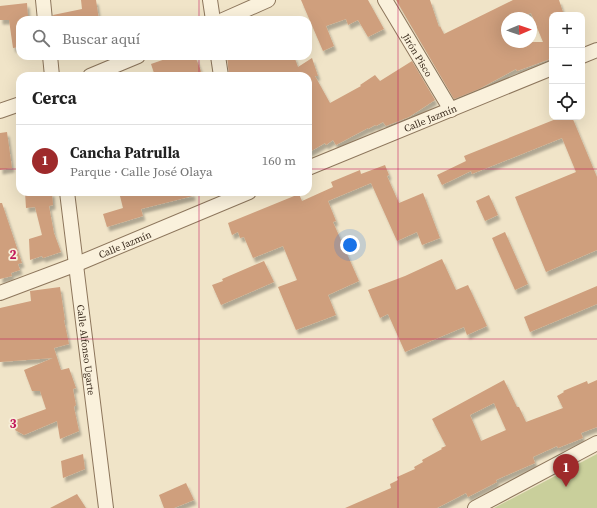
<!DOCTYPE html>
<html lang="es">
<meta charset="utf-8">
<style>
:root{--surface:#fff;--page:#f2f2f2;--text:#222;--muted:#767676;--line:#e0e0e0;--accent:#9e2a2b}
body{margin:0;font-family:"Source Serif 4",serif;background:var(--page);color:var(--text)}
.controls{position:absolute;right:12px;top:12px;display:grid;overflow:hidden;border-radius:8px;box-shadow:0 4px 16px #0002}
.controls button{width:36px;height:36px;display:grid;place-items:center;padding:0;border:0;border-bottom:1px solid var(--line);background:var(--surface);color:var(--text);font:20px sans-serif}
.compass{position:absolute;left:501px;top:12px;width:36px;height:36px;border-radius:50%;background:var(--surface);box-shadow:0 4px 16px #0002;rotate:88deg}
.you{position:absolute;left:350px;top:245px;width:14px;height:14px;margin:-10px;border:3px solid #fff;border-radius:50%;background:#1a73e8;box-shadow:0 0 0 6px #1a73e833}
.badge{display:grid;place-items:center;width:26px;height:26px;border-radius:50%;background:var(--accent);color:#fff;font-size:13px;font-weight:700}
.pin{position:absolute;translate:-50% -33px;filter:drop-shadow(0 1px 2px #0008)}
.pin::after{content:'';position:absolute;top:21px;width:14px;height:12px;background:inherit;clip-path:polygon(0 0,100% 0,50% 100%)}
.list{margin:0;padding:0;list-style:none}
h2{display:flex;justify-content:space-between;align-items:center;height:52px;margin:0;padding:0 16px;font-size:17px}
h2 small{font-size:13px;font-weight:400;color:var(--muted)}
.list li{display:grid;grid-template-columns:26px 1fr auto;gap:12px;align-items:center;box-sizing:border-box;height:72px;padding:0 16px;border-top:1px solid var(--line)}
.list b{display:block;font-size:15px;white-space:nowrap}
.list p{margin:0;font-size:13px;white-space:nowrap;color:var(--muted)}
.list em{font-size:13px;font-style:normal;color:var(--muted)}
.icon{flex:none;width:22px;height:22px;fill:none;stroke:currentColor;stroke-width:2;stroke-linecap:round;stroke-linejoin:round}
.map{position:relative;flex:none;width:597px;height:508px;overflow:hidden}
.search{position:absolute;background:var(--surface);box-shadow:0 4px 16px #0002;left:16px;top:16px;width:296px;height:44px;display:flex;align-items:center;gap:10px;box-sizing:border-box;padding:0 14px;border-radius:12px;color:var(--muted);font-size:15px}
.panel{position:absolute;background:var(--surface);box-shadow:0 4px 16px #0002;left:16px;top:72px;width:296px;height:124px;border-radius:12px}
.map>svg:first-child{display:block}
</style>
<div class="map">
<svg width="597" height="508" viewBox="0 0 597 508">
<defs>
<filter id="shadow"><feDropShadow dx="2.5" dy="4.5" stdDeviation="1" flood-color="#0004"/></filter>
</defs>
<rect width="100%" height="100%" fill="#f0e4c8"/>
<path fill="#c9cf9b" d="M597 454V508H494Z"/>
<path fill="#cf9f7d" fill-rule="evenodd" filter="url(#shadow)" d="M81 0H96L99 20H54L53 15 82 9Z
M301 0H368L384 29 368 37 358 20 348 25 346 19 326 26 334 46 323 51Z
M396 0H430L439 27 440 26 444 34 513 0H559L564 15H552V60L550 59 517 71 516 69 479 89 454 99ZM531 13 543 42H507V18H519Z
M27 3 28 16 26 17V20H20V47L13 48 9 20H0V6Z
M174 56H195L203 76H155L151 64Z
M227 56H294L298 67 312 58 318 76H315L330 103 361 86 360 85 375 75 380 81 412 61 435 100 409 117 386 126 383 122 376 126 375 125 368 129V128L336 145 333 140 326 145 325 143 308 153V76H229Z
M561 117H572L597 177V250L546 272 515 197 576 172 562 138 472 174 471 171 442 185 437 175 466 161 464 156Z
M7 132 12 168 0 170V133Z
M385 165 389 175 387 176 399 203 423 193 440 238 422 245 417 232 397 241 371 183 328 201 336 221 333 222 359 281 328 295 336 315 296 330 278 287 297 280 283 246 253 258 244 237 240 238 238 232 232 235 228 223 299 194 302 201 333 187 331 182 360 170 361 174Z
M25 192H52L53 205 49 206 54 233 61 252 43 258 42 256 30 260 29 239 42 235 35 207 26 208Z
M119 192H192L193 196 141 209 143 216 107 227 103 214 123 208Z
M489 195 498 215 485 221 476 201Z
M0 203H2L22 263 18 264 20 270 11 273 12 276 0 279Z
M505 232 528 284 515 290 492 238Z
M442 259 456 290 468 285 487 326 467 335 464 327 405 352 388 314 380 318 368 290 405 276Z
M264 261 274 282 221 305 212 285 223 281 222 279Z
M597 286V304L530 332 524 317Z
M60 287 65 320H64L69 344 54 348 61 370 69 368 76 388 73 389 76 405 74 407 79 431 60 439 57 421 24 435 15 430 13 421 46 409 40 391H32L24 370 53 358 0 362V308L31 301 30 291Z
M504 380 517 407H519L526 422 563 408 557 396 564 392 563 391 587 381 588 384 597 380V427L581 433 583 438 558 448 557 446 533 457 535 463 496 480 497 482 468 497 466 493 437 508H345L391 488 390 484 398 480 397 477 415 469 414 467 423 462 422 460 442 449 441 448 446 446 432 419ZM494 403 506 430 481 441 470 415Z
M83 454 85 469 63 478 61 461Z
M186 483 194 500 174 508H164L159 495Z
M77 494 86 508H50Z"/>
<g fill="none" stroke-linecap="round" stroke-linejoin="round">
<defs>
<g id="minor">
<path d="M43 0 45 20"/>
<path d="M210 0 213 20"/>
<path id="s1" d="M385 0 451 110"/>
<path d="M223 20 268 0"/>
<path d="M50 56 52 76"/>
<path d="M218 56 221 76"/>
<path d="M582 56 597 50"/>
<path d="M90 76 138 56"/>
<path d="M0 111 20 104"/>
<path id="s2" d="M308 168 552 68"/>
<path id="s3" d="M67 192 106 508"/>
<path id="s4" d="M0 293 77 264 249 192"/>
<path d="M475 508 597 443"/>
</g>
</defs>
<use href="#minor" stroke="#8d765c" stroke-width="16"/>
<use href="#minor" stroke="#faf1dc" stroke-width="14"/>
</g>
<path fill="none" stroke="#c2185b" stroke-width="1" stroke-opacity="0.55" d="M199 0V20M398 0V508M199 56V76M0 169H20M308 169H597M199 192V508M0 339H597"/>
<g text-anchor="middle" stroke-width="3.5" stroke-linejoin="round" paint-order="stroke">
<g font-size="10" fill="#3d2e20" stroke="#f7eed8">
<text dy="4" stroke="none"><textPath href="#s1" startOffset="64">Jirón Pisco</textPath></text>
<text dy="4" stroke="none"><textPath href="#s2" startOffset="132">Calle Jazmín</textPath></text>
<text dy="4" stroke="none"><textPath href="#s4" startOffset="134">Calle Jazmín</textPath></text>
<text dy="4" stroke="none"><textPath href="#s3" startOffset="159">Calle Alfonso Ugarte</textPath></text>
</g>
</g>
<g font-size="13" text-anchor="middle" font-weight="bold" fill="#c2185b" stroke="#f7eed8" stroke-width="3.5" stroke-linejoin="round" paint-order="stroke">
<text x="13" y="259">2</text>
<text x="13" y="428">3</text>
</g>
</svg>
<div class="controls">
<button>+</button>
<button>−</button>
<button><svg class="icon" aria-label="locate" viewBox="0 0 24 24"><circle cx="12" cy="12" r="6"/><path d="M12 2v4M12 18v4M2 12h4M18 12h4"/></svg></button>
</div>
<svg class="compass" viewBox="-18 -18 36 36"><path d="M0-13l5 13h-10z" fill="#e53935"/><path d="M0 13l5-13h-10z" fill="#767676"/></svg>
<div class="you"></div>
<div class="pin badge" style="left:566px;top:487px">1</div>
<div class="search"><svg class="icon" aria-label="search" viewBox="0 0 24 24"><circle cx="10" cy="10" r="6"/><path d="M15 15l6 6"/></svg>Buscar aquí</div>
<section class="panel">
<h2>Cerca<small></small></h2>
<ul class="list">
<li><span class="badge">1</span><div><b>Cancha Patrulla</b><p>Parque · Calle José Olaya</p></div><em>160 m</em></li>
</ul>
</section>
</div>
